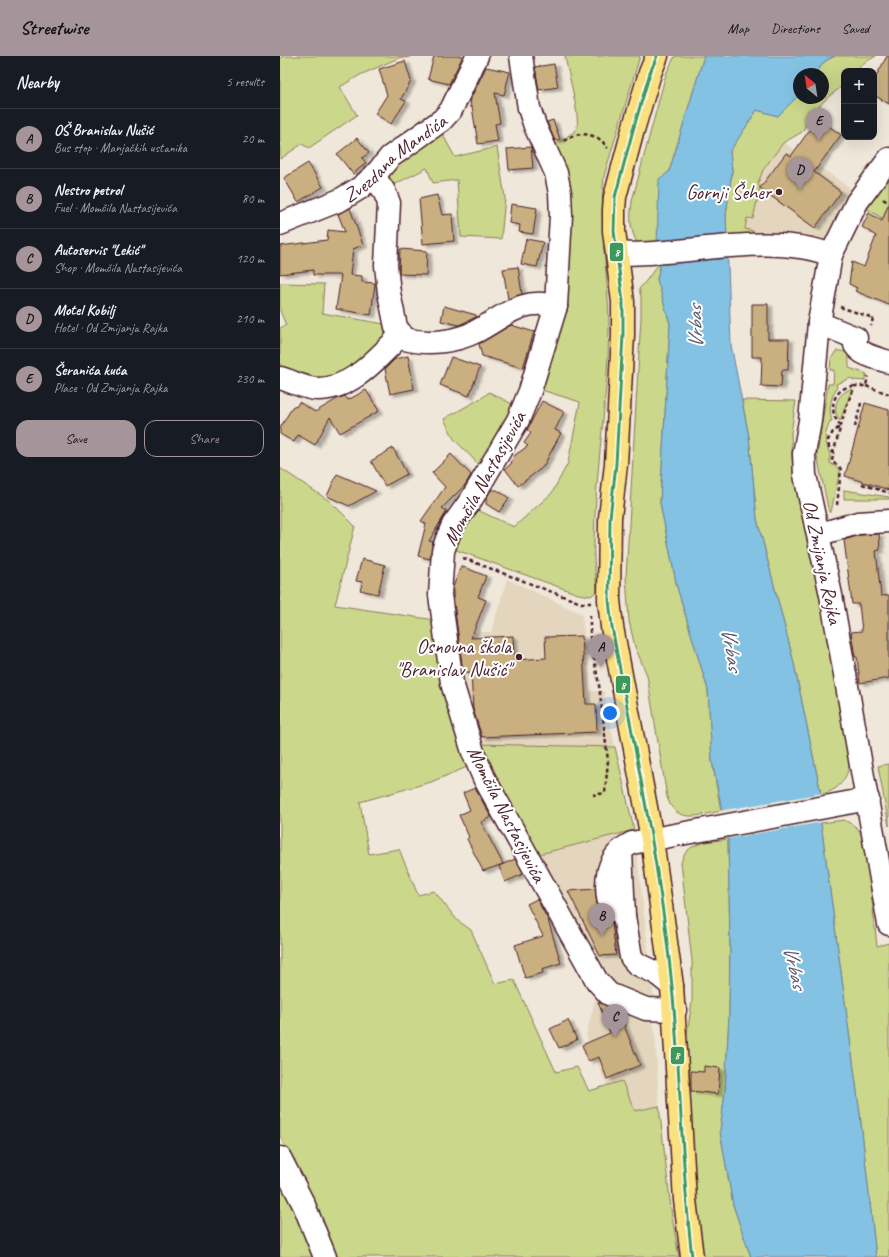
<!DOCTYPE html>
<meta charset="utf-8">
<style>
:root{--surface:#171b24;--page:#20242c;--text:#f1f3f6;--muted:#9ea1a6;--line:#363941;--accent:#a6949b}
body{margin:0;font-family:Caveat,sans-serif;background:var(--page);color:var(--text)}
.controls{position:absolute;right:12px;top:12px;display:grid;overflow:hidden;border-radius:8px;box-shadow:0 4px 16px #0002}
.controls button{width:36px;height:36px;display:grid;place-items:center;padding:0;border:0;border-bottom:1px solid var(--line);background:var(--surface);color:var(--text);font:20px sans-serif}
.compass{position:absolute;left:513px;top:12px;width:36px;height:36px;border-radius:50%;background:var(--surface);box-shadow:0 4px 16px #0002;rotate:330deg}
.you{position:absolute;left:330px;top:657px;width:14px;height:14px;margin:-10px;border:3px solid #fff;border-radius:50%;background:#1a73e8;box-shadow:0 0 0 6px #1a73e833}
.badge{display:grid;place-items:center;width:26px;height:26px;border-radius:50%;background:var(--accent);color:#111;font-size:13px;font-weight:700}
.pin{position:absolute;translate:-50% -33px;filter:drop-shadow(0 1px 2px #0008)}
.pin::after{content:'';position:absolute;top:21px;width:14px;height:12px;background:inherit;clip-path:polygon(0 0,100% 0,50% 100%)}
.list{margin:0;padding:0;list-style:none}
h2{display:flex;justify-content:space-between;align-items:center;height:52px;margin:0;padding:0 16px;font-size:17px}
h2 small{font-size:13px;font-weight:400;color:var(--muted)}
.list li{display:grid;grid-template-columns:26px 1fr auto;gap:12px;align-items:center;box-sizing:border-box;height:60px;padding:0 16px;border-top:1px solid var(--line)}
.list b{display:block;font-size:15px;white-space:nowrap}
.list p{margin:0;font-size:13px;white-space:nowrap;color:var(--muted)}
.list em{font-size:13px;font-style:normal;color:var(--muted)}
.actions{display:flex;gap:8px;padding:12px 16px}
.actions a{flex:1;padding:9px 0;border:1px solid var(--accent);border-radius:12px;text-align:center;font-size:14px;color:var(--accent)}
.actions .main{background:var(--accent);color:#111}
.map{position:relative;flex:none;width:609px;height:1201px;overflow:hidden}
header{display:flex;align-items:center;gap:24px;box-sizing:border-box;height:56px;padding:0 20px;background:var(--accent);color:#111}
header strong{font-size:19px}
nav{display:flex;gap:22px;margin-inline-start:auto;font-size:14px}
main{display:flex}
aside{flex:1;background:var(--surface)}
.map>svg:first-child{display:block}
</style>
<header>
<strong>Streetwise</strong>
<nav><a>Map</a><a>Directions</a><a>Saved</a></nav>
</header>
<main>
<aside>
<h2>Nearby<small>5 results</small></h2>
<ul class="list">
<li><span class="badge">A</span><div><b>OŠ Branislav Nušić</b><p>Bus stop · Manjačkih ustanika</p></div><em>20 m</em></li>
<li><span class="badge">B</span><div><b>Nestro petrol</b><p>Fuel · Momčila Nastasijevića</p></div><em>80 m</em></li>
<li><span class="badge">C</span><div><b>Autoservis &quot;Lekić&quot;</b><p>Shop · Momčila Nastasijevića</p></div><em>120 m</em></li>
<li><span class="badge">D</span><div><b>Motel Kobilj</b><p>Hotel · Od Zmijanja Rajka</p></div><em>210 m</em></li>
<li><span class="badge">E</span><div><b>Šeranića kuća</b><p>Place · Od Zmijanja Rajka</p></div><em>230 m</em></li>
</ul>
<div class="actions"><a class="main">Save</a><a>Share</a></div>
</aside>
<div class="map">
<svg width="609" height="1201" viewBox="0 0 609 1201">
<defs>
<filter id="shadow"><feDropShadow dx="4.5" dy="2.5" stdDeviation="1" flood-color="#0004"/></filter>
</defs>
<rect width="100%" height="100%" fill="#efe7d9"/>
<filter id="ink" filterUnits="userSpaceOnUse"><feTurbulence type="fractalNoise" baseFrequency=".025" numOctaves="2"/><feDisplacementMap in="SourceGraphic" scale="8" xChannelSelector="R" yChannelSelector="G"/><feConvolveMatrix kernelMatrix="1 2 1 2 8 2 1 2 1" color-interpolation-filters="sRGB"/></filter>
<g filter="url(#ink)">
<path fill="#e4d6be" d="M503 86 576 136 550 182 540 185 475 188 465 173 467 162 472 163 478 127 483 114Z
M227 523 302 558 310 635 324 636 335 691 196 688 168 576H211Z
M354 774 374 943 328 930 256 799Z
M318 939 371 963 375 975 379 1050 355 1055 342 1026 327 1030 306 979 315 944Z"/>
<path fill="#cbd78b" stroke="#8a7b5b" d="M3 0H132L126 2 121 1 80 19 60 31 77 59 29 92 22 88 0 103V2Z
M285 0H360L324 120C318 171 329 221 329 272 328 343 315 415 314 487 313 503 316 519 317 535L311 540 298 538 171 492 193 452 234 471 272 437 288 407 300 346 255 332 273 286 270 92C276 87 292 78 296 74 302 65 287 14 285 0Z
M395 0H424L389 116 377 190 358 188C349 173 350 161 352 145L386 18Z
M555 0H596L582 8 577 15H564V29L548 41 531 59 522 76 503 87 483 114 478 127 480 132 473 163 467 162 465 173 473 175 474 182 447 184 446 159 452 115 450 95 477 54 498 60 519 39V42H543V18H535L545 5Z
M165 73 164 81 175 101 217 91 225 142 221 183 181 181 177 124 153 127 147 112 111 130 109 121 110 113Z
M609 123V166L587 153Z
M381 206 377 223 390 268 380 447 397 531 428 634 432 705 441 755C419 759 396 769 387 741L367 619 355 591 349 565 346 521 361 262V241L359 233C368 224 372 215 381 206Z
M0 227 44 228 42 257 110 269 111 278 75 315 48 326 0 318V272L6 269 0 255Z
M556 295C570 294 569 301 569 312L587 318 584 325 573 324 571 322 556 328 557 331C551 341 548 353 552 365H550L545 380H547L546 386 550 399V407L558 412 560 415 551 456H549L537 400 548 328H553L554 314H550L551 303Z
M572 333 560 365C550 353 558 336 572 333Z
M209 336 238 351 203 413 174 383 164 363 203 341Z
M462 344 516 345 511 377 513 418 546 565 570 706C567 723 559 735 541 738L513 603 477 463 469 381Z
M0 412 51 446 75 470 55 549 155 564 192 709 151 726 80 746 89 798 119 793 138 839 154 835 177 864 191 874 215 928 234 924 276 1016 297 1011 309 1035 342 1025 355 1055 379 1050 392 1161 399 1201H56L47 1175 0 1080Z
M564 434 609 441V443H564Z
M196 688 335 691 354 774 256 799Z
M609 708V770L598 710Z
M564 764C577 770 582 775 586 789L597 890 609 887V1201H596L580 1058 541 767Z
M448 783 450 887 449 959 445 1036 440 1075 453 1149 471 1201H420L404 996 412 946V905L401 807C406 785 429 786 448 783Z
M0 1120 39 1201H0Z"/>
<path fill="#84c2e4" stroke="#6d819a" d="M424 0H555L545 5 535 18H519V39L498 60 477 54 450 95 452 115 446 159 451 289 469 381 477 463 513 603 541 738V767L580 1058 596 1201H471L453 1149 440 1075 445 1036 449 959 450 887 448 783 432 705 428 634 397 531 380 447 390 268 377 223 381 206 377 190 379 123 389 116Z"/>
<path fill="#efe7d9" d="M543 737V766L446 783 439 755Z"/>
<path fill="#cab080" stroke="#4a1f2b" filter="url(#shadow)" d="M154 0H183L169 28 148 23Z
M607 0H609V48L594 39V24Z
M125 5 131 25 121 43 126 45 111 68 95 58 107 39 99 13Z
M274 8 278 31 259 34 255 11Z
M206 11 230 16 224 39 215 37 220 67 215 68 218 85 198 88 192 51H190L191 42Z
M538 62 561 79 534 116 561 136 535 172 480 132 506 97 511 100Z
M273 64 280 83 275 85 267 66Z
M77 82 89 97 82 102 86 107 73 118 57 98Z
M251 91 253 112 229 114 227 93Z
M28 107 43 131 18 146 4 122Z
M157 139 162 159 172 158 174 185 143 188 139 143Z
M231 148 257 152 253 178 239 176 240 169 229 167Z
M608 149H609V249L575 235 577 232 569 228 572 206 584 211 596 180 582 171 589 157 602 165Z
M70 152 83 189 73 193 70 219 82 220V226L95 227 91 259 56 253 61 219H33V214L0 218V190L47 184 48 174 65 176 58 158Z
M246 183 263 186 257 211 241 208Z
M120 193 147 195 146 219 119 218Z
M238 211 242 238 228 243 223 213Z
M472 248H488V283H509L508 314H502L501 331 481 330 482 301H472Z
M164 250 196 259V261L179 269 161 265Z
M231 269 254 276 243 312 202 300 199 288Z
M128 300 134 333 110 338 105 313 115 303Z
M171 301 200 311 189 340 160 329Z
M86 334 99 355 60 377 50 361 35 389 18 379 14 386 0 378V372L13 350 16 351 19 346 35 356 57 343 65 340 68 344Z
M262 345 284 356 275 374 281 377 263 411 238 430 225 413 232 407 231 406 235 399 248 390 244 387 251 377 247 374Z
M585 347 609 354V434L565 420Z
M113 392 127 418 105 430 91 405Z
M171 398 191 419 185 429 162 452 167 455 149 485 153 486 150 503 138 500 146 468 141 465 165 431 152 417Z
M57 418 96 435 69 450 47 440Z
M211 434H217L229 442 219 456 206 448V443Z
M599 478 600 494 596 495 601 540 609 539V622L580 627 577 601H575L571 576 582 575 579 548H572L564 484 580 479Z
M82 503 105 509 98 538 80 534 83 526 76 525Z
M181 510 206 520 198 541 206 544 191 582 233 580 234 604 266 602 265 581 302 580 306 648H316L317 676 202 681 193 653 191 616H183L173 539V531Z
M195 732 211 761 201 766 223 808 203 815 187 783 189 781 179 759 190 754 183 737Z
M235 803 243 818 225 826 219 810Z
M315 833 317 849 321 856 332 867 336 899 320 900 288 835Z
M257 843 268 864 281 907 262 913 263 917 245 922 235 889 263 880 247 848Z
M318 946 338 955 360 1009 327 1023 319 1001 308 1005 302 989 330 977Z
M288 964 297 984 279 992 270 973Z
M424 1010 440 1012 438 1038 411 1035V1015L424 1016Z"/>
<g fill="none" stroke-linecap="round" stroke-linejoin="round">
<defs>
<g id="minor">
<path d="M241 0 249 52 255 70 276 117 280 137 281 159 276 250 250 335 238 364 191 444 173 469 167 483 163 495 160 539 172 627 193 696 204 722 317 925 329 938 366 953 395 954"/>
<path d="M609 103 577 146 551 199 539 267 530 365 524 398 525 419 551 539 609 868"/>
<path d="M94 120 104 135 109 147 106 209 109 237 116 271 125 283C148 289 176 286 197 275 225 260 242 241 276 250"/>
<path id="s1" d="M0 168 60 144 80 132 94 120 110 101 162 64 171 54 197 0"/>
<path d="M337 197C353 199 370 197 386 196 437 192 502 180 551 199"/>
<path d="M539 267 576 282 575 289C582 300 597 302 609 306"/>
<path d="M0 322C12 325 25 333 38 333 73 333 98 301 121 279"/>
<path d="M537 471 543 476H547L578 467 609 465"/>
<path d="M341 795 344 860 351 901 357 908 376 917 392 930"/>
<path d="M344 860 329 847C324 822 327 800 352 787L588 743"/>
<path d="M0 1102 24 1149 45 1201"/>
</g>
<path id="major" d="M377 0 370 17 353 74 335 141 334 154V175L343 246V279L336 408 330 462 329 544 332 571 372 783 392 930 405 1144 412 1201"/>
</defs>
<use href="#minor" stroke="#4a1f2b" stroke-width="25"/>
<use href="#major" stroke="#4a1f2b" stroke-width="25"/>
<path stroke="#4a1f2b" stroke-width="2.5" stroke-dasharray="4 3" stroke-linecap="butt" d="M284 85C294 76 311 76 322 85 324 87 325 90 328 92
M603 143 609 147
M560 251 593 262 591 270
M586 330 609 338
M575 371 581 347
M553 398 549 391 548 384 553 376 561 370C546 355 553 330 575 330
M582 428 609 437
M557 449 561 414 559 410 552 406 553 398 566 351 575 330H586L588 320
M183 502 301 547H311
M310 559V581L319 629 328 705 325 737 313 739"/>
<use href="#minor" stroke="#fff" stroke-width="22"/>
<use href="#major" stroke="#fbe080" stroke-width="22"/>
<defs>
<path id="bus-1" d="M377 0 370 17 353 74 335 141 334 175 343 246V279L336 408 330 462 329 544 332 571C354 690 380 809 392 930 401 1020 401 1111 412 1201"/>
</defs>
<use href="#bus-1" stroke="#fff" stroke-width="6"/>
<use href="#bus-1" stroke="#3e9859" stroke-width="3"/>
</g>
</g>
<g fill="#4a1f2b" stroke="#fff" stroke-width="1.5">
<circle cx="499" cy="136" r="4"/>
<circle cx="239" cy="601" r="4"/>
</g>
<g text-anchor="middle" stroke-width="4" stroke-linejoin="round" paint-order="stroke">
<g font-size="20" fill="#4a1f2b" stroke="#fff">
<text dy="7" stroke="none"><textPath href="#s1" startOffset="134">Zvezdana Mandića</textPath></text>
<text transform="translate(204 422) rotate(-61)" y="7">Momčila Nastasijevića</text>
<text transform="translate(543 506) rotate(78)" y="7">Od Zmijanja Rajka</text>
<text transform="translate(227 758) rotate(63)" y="7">Momčila Nastasijevića</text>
</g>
<g font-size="20" fill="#4a1f2b" stroke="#fff" text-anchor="end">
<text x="491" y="143">Gornji Šeher</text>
<text x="231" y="597">Osnovna škola<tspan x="231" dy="23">"Branislav Nušić"</tspan></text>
</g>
<g font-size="21" font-style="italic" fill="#5e586c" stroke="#fff">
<text transform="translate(415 271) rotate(-92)" y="7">Vrbas</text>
<text transform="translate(452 593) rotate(80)" y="7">Vrbas</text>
<text transform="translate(515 911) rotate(77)" y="7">Vrbas</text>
</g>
</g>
<g stroke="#fff" stroke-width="1.5">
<rect x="329" y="186" width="15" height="20" rx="4" fill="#3e9859"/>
<rect x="335" y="619" width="16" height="19" rx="4" fill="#3e9859"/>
<rect x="390" y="990" width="15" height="19" rx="4" fill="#3e9859"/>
</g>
<g font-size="11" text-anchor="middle" font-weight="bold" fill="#fff">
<text x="337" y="200">8</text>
<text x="343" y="633">8</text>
<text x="397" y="1003">8</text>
</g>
</svg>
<div class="controls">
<button>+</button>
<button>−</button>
</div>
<svg class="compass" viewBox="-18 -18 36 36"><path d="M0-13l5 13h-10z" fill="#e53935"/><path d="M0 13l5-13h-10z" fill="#9ea1a6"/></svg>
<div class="you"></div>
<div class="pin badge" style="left:321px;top:611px">A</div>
<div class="pin badge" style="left:322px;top:880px">B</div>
<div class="pin badge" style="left:335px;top:981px">C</div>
<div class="pin badge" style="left:520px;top:134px">D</div>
<div class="pin badge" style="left:539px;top:85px">E</div>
</div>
</main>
